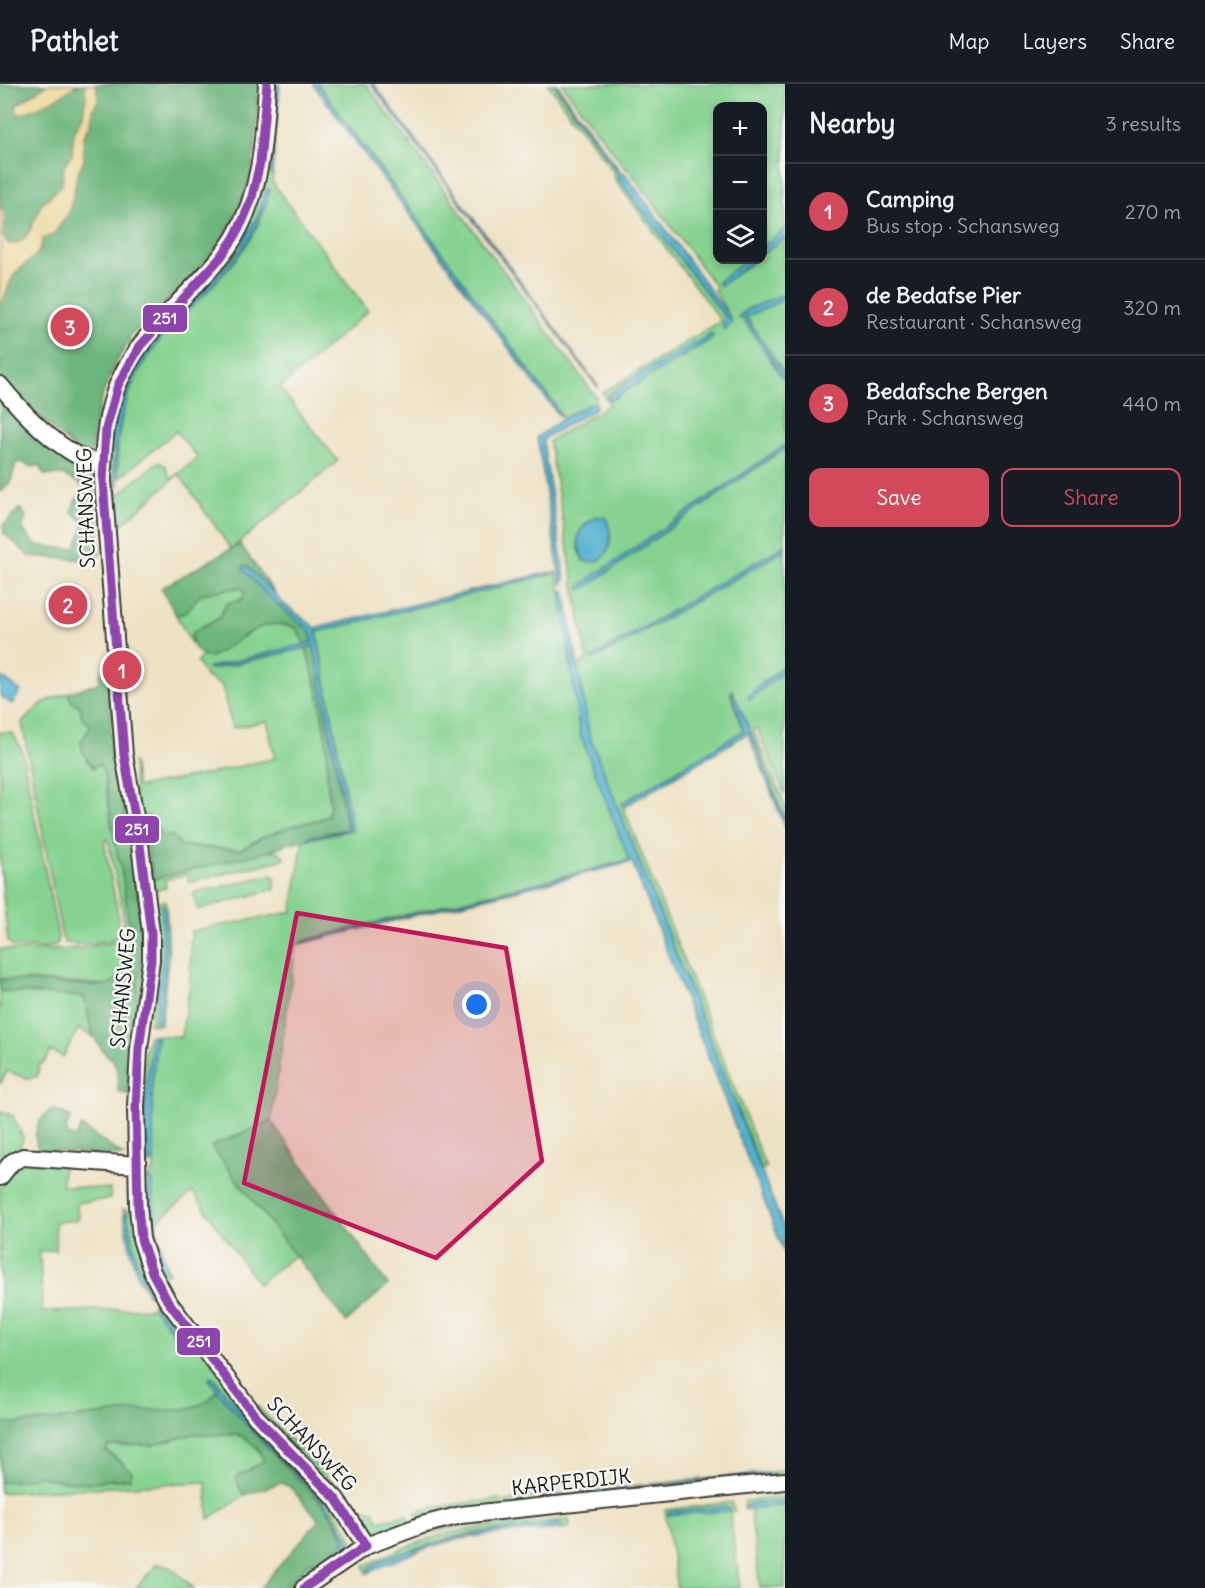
<!DOCTYPE html>
<meta charset="utf-8">
<style>
:root{--surface:#171b24;--page:#20242c;--text:#f1f3f6;--muted:#9ea1a6;--line:#363941;--accent:#d1495b}
body{margin:0;font-family:Delius,sans-serif;background:var(--page);color:var(--text)}
.controls{position:absolute;right:18px;top:18px;display:grid;overflow:hidden;border-radius:12px;box-shadow:0 3px 9px #0003}
.controls button{width:54px;height:54px;display:grid;place-items:center;padding:0;border:0;border-bottom:2px solid var(--line);background:var(--surface);color:var(--text);font:30px sans-serif}
.you{position:absolute;left:477px;top:921px;width:21px;height:21px;margin:-15px;border:4px solid #fff;border-radius:50%;background:#1a73e8;box-shadow:0 0 0 9px #1a73e833}
.badge{display:grid;place-items:center;width:39px;height:39px;border-radius:50%;background:var(--accent);color:#fff;font-size:20px;font-weight:700}
.pin{position:absolute;translate:-50% -50%;border:3px solid #fff;box-shadow:0 2px 6px #0006}
.list{margin:0;padding:0;list-style:none}
h2{display:flex;justify-content:space-between;align-items:center;height:78px;margin:0;padding:0 24px;font-size:26px}
h2 small{font-size:20px;font-weight:400;color:var(--muted)}
.list li{display:grid;grid-template-columns:39px 1fr auto;gap:18px;align-items:center;box-sizing:border-box;height:96px;padding:0 24px;border-top:2px solid var(--line)}
.list b{display:block;font-size:22px;white-space:nowrap}
.list p{margin:0;font-size:20px;white-space:nowrap;color:var(--muted)}
.list em{font-size:20px;font-style:normal;color:var(--muted)}
.actions{display:flex;gap:12px;padding:18px 24px}
.actions a{flex:1;padding:14px 0;border:2px solid var(--accent);border-radius:12px;text-align:center;font-size:21px;color:var(--accent)}
.actions .main{background:var(--accent);color:#fff}
.icon{flex:none;width:33px;height:33px;fill:none;stroke:currentColor;stroke-width:2;stroke-linecap:round;stroke-linejoin:round}
.map{position:relative;flex:none;width:785px;height:1504px;overflow:hidden}
header{display:flex;align-items:center;gap:36px;box-sizing:border-box;height:84px;padding:0 30px;background:var(--surface);border-bottom:2px solid var(--line)}
header strong{font-size:28px}
nav{display:flex;gap:33px;margin-inline-start:auto;font-size:21px}
main{display:flex}
aside{flex:1;background:var(--surface)}
.map>svg:first-child{display:block}
</style>
<header>
<strong>Pathlet</strong>
<nav><a>Map</a><a>Layers</a><a>Share</a></nav>
</header>
<main>
<div class="map">
<svg width="785" height="1504" viewBox="0 0 785 1504">
<rect width="100%" height="100%" fill="#f6f6f2"/>
<filter id="ink" filterUnits="userSpaceOnUse"><feTurbulence type="fractalNoise" baseFrequency=".0167" numOctaves="2"/><feDisplacementMap in="SourceGraphic" scale="12" xChannelSelector="R" yChannelSelector="G"/><feConvolveMatrix kernelMatrix="1 2 1 2 8 2 1 2 1" color-interpolation-filters="sRGB"/></filter>
<filter id="wash" filterUnits="userSpaceOnUse"><feTurbulence type="fractalNoise" baseFrequency=".008" numOctaves="4" result="noise"/><feDisplacementMap in="SourceGraphic" scale="24" xChannelSelector="R" yChannelSelector="G"/><feGaussianBlur stdDeviation="1.35" result="paint"/><feColorMatrix in="noise" values="0 0 0 0 0 0 0 0 0 0 0 0 0 0 0 0 0 1.4 0 .05"/><feComposite in="paint" operator="in"/></filter>
<g filter="url(#wash)">
<rect width="100%" height="100%" fill="#eee2c5"/>
<path fill="#86d391" stroke="#517856" stroke-width="1.5" fill-rule="evenodd" d="M271 0H277L270 87V90L273 91 272 98 368 227 280 304 338 377 231 465 179 390 120 442 118 414H113L114 441 119 446H111L110 412 119 410 158 378 166 382 167 388 172 394 198 374 176 347 119 394C111 333 136 279 178 236 203 211 230 187 249 157 259 142 264 124 270 106L268 105C263 113 262 122 258 131 252 144 244 159 235 170 216 195 193 215 172 237 122 288 112 331 113 401L116 404 118 401V405L112 406 108 404C105 324 122 281 179 224 200 202 223 182 239 155 267 107 268 54 271 0Z
M318 0H366L597 314 595 319H591L564 335Z
M548 0H555L558 7 620 92 618 94 725 233 723 244 731 235 714 205 716 203 629 86 625 84 562 0H785V145L763 163 762 22H718V176H746L718 198 720 202 755 176H762L763 170 785 153V210L748 225 739 232 745 237 785 297V361L582 500 579 505H583L785 364V461L591 574 595 575 785 466V581L758 602 750 615 785 587V711L757 644 753 645 785 721V737L759 665 730 608 743 647 622 720 766 1084 762 1086 589 650 578 581 587 576 549 357 609 321 607 316H611L711 255 634 294 605 313 602 309 721 237 615 96 614 89ZM596 433 583 477C574 455 575 446 596 433Z
M785 215V291L746 232Z
M556 488 562 512 580 651 630 776 335 848 303 857 304 859 296 861 271 1037 212 1063 295 1171 258 1200 193 1108 155 1139 154 1134 151 1141 162 1183 169 1189 159 1193 146 1155 142 1098 154 1087 152 1001 157 953H152L147 999 148 1081 142 1079 144 966 149 952 151 951 181 953 190 899 191 847 292 828 303 756 352 746 317 548Z
M241 503 245 509 242 516 223 524 220 534 199 544 191 551 192 561 176 531 185 529 200 510Z
M277 540 295 543 305 560 207 584 213 585 306 564 319 612 327 662V694L330 721 328 732 263 753 240 766 181 761 178 757 161 753 157 742 153 795 270 767 280 768 285 775 189 798 187 790 165 796 166 804 157 806 151 801 134 706 133 677 137 703 197 692 275 674 267 637 232 644 222 602 205 592 197 578 202 572 210 573 260 542Z
M68 609 72 618 80 622 82 634 90 640V645L86 649 83 669 88 678 100 680 104 688 114 756 121 784 131 852 120 893 116 897 105 901 0 895V865C41 868 81 867 121 856L125 849 123 829 108 755 104 758 118 831 119 852C105 860 81 861 65 859L62 853 22 638 44 618Z
M0 648 13 649 22 667 58 852 57 860 51 863 44 864 13 862 8 858 0 777Z
M118 650 147 864 129 1011 130 966 140 887V826L111 651Z
M271 791 275 793V805L198 826 193 809Z
M160 817H166L169 870 161 940 156 941 150 940 155 823Z
M0 907 84 913 93 952 78 945 63 973 51 967 43 980 40 979 37 993 26 994 7 987 0 1001Z
M0 1027 13 1032 23 1054 18 1070 0 1087V1079L8 1072 6 1071 0 1076Z
M26 1077 63 1080 62 1102 110 1105V1115L77 1119 78 1136 55 1138 56 1166 40 1167 42 1228 153 1224 152 1220 156 1217 162 1218 328 1412 353 1455 350 1463 296 1504H283L309 1478H319L349 1456 329 1422 261 1352 213 1293 209 1295 217 1306C212 1315 206 1319 196 1322 176 1329 154 1324 132 1327 88 1332 45 1339 0 1339V1104L13 1083Z
M123 1125 133 1129 155 1205 148 1211 146 1207 149 1205 137 1179 127 1129 124 1132Z
M256 1321 353 1419 361 1424 374 1427 378 1437 405 1431 409 1434 408 1439 375 1452 365 1449 262 1333Z
M194 1350C226 1355 247 1338 264 1378L249 1385 242 1408 245 1411 209 1435 206 1398 0 1409V1398L41 1392 55 1396 90 1399 107 1396 130 1395 123 1379 106 1366 108 1362 154 1361Z
M785 1386V1392L419 1434 415 1429 428 1424 499 1415 500 1418 518 1416 519 1415 517 1413 541 1412 543 1414 626 1405 627 1403 640 1404 774 1390V1388Z
M785 1413V1417L747 1421V1425L744 1426 745 1417Z
M731 1418 735 1427 730 1428 740 1504H677L665 1426Z
M785 1421V1504H760L750 1425Z
M562 1424 566 1429 473 1439 423 1451 422 1447Z
M569 1435 570 1443 563 1445 558 1440 477 1448 446 1455 368 1486 370 1488 367 1490 364 1482C390 1469 417 1458 445 1450 486 1440 528 1439 569 1435Z
M157 1480 169 1482 194 1504H136Z"/>
<path fill="#6cb57b" stroke="#44684c" stroke-width="1.5" d="M0 0H48L16 21 32 26C42 21 76 0 84 0L86 12 83 32 74 47 72 71 64 82 62 101 41 121 30 147 23 156 15 160 8 159 3 153C3 140 8 133 0 121Z
M96 0H258C257 29 258 59 251 87 233 166 183 200 128 254L130 256C106 290 95 326 92 367L89 369 76 366 0 297V222L13 192 41 166 42 155 75 106 78 87 84 77 83 54 92 38 93 25 98 16Z
M0 305 49 356 91 388 95 398 100 471 87 476 29 472 4 449 3 442 19 425 23 427 26 434 22 444 35 461 69 465 76 463 83 443 82 437 72 428 75 417 85 405 77 398 63 391H44L40 381 32 383 21 378 16 379 10 400 0 408Z
M240 460 277 512 247 482 243 485 310 547 313 558 305 560 295 543C257 531 241 559 210 573 197 571 192 563 191 551L199 544 220 534 227 519 241 516 245 509 241 503 201 510 185 529 176 531 161 504Z
M314 562 347 745 308 753V755L289 759 270 767 153 795 142 732 148 731 153 735 161 752H172L181 762 240 766 263 753 291 742 321 735 328 732 330 721 327 694V662L319 612 306 564Z
M102 586 109 587 113 641 110 644 111 651 140 826V887L130 966 129 1011 118 1007 117 987 113 976 105 970 93 952 84 913 0 907V895L95 902 110 900 120 893 131 852 121 784 114 756 104 688 100 680 93 684 83 669 81 657 90 645V640L82 634 80 622 72 618 68 609 100 598 99 592Z
M52 1025 71 1033 66 1044 68 1051 76 1054 81 1042 124 1072 38 1066C32 1049 38 1035 52 1025Z
M271 1037 388 1201 346 1238 211 1062Z
M217 1306 259 1355 326 1424 345 1455 343 1460 319 1477 309 1478 283 1504H260L319 1436 289 1402 280 1399 245 1411C240 1406 237 1400 237 1392L264 1378 259 1366 250 1358 238 1350 203 1351 194 1350 154 1361 108 1362 106 1367 132 1388 130 1395 107 1396 90 1399 55 1396 41 1392 17 1397 0 1398V1339C45 1339 88 1332 132 1327 154 1324 176 1329 196 1322 206 1319 212 1315 217 1306Z"/>
<path fill="#eeda9e" stroke="#857b5d" stroke-width="1.5" d="M48 0H78C61 13 38 24 18 31L16 22Z
M84 0H96L98 16 93 25 92 38 83 54 84 77 78 87 69 129 53 151 42 155C40 177 26 175 14 191 8 200 6 212 0 222V121C8 133 3 139 3 153L8 159 15 160 23 156 30 147 41 121 62 101 64 82 72 71 74 47 83 32 86 12Z"/>
<path fill="#50b0cf" stroke="#366676" stroke-width="1.5" d="M277 0H280L272 92 270 87Z
M313 0H318L554 320 560 332H559Z
M371 0H374L598 302V304Z
M555 0H557L620 87 623 90 625 89 726 228 732 239 726 246 723 244 725 233 618 95 620 92Z
M269 105C269 114 265 123 261 131 237 197 167 230 136 292 123 319 117 346 117 376 117 385 120 394 118 403H115L113 352 118 327 130 295 141 274 157 253 221 188 237 169 259 129 266 106Z
M785 145V153L763 170V163Z
M746 176H755L720 202 718 198Z
M785 210V215L746 233 785 291V297L743 235 739 234 748 225Z
M711 250 713 251 711 255 611 316 605 314 634 294Z
M591 319 597 321 595 325 546 353 543 358 565 496 563 500 561 498 559 488 537 353 567 332Z
M785 361V364L583 505H579L582 500Z
M115 413 118 414 119 444 114 441 112 416Z
M596 433H605C616 451 611 484 584 477 574 455 575 446 596 433Z
M785 461V466L595 575 591 574Z
M243 482H247L283 519 316 544 549 488 551 490 317 548 352 746 309 755 308 753 346 746 348 743 314 562 213 585 207 584 313 558 310 547 271 515 243 485Z
M565 506 589 650 785 1147V1171L632 778 305 859 302 858 629 776 580 651 561 508Z
M785 581V587L750 615 748 614 749 611Z
M0 592 21 607 12 620 0 612Z
M731 606H732C753 649 767 693 785 737V744L748 649 624 723 622 719 743 647Z
M161 821H164C170 860 165 898 159 938L155 939 154 938 163 871Z
M152 952H157L152 1001 154 1078 150 1080C141 1046 148 988 152 952Z
M148 1095 152 1097C154 1128 156 1157 168 1186L166 1188C150 1168 148 1120 148 1095Z
M127 1129 137 1179 149 1208C132 1196 128 1151 124 1132Z
M156 1220 187 1260 186 1263H184L154 1224Z
M211 1292 261 1352 329 1422 349 1456 346 1463 319 1478 345 1458C339 1425 283 1380 260 1355 242 1336 224 1316 209 1295Z
M774 1388 775 1390 634 1403V1402Z
M627 1404 543 1414 540 1413 627 1403Z
M785 1417V1421L747 1425 746 1423 750 1420Z
M723 1423 730 1424V1427L668 1431 669 1428Z
M558 1440 562 1441 563 1445C526 1448 488 1449 452 1457 424 1464 397 1475 370 1488L368 1485C381 1475 399 1470 415 1465 465 1449 507 1445 558 1440Z"/>
</g>
<g filter="url(#ink)">
<g fill="none" stroke-linecap="round" stroke-linejoin="round">
<defs>
<path id="minor" d="M267 0C264 54 262 106 234 154 218 180 195 201 174 223 119 278 102 319 103 397L124 671 140 761 151 849V876L139 965 136 1023 138 1122 141 1155 152 1188 167 1216 256 1333 336 1415 366 1462
M0 301C22 328 50 357 80 373 86 377 96 377 103 377
M0 1093 12 1078 23 1073 137 1081
M304 1504 366 1462 422 1441 461 1431 785 1397"/>
</defs>
<use href="#minor" stroke="#3c3a35" stroke-width="20"/>
<use href="#minor" stroke="#fff" stroke-width="16"/>
<defs>
<path id="bus-1" d="M267 0 260 79 251 117 243 136 234 154 221 173 140 262 118 301 106 345 103 397 124 671 140 761 151 849V876L139 965 136 1023 138 1122 141 1155 152 1188 167 1216 256 1333 336 1415 366 1462
M304 1504 366 1462"/>
</defs>
<use href="#bus-1" stroke="#f6f6f2" stroke-width="14"/>
<use href="#bus-1" stroke="#8e44ad" stroke-width="9"/>
</g>
</g>
<path fill="#c2185b" fill-opacity="0.2" stroke="#c2185b" stroke-width="4.5" stroke-linejoin="round" d="M297 829 506 864 542 1077 436 1174 244 1099Z"/>
<g text-anchor="middle" stroke-width="5" stroke-linejoin="round" paint-order="stroke">
<g font-size="20" fill="#1c1c1c" stroke="#f6f6f2">
<text transform="translate(86 424) rotate(-92)" y="7">SCHANSWEG</text>
<text transform="translate(123 904) rotate(-85)" y="7">SCHANSWEG</text>
<text transform="translate(312 1360) rotate(47)" y="7">SCHANSWEG</text>
<text transform="translate(571 1398) rotate(-6)" y="7">KARPERDIJK</text>
</g>
</g>
<g stroke="#f6f6f2" stroke-width="2">
<rect x="142" y="220" width="46" height="29" rx="6" fill="#8e44ad"/>
<rect x="114" y="731" width="46" height="29" rx="6" fill="#8e44ad"/>
<rect x="176" y="1243" width="45" height="29" rx="6" fill="#8e44ad"/>
</g>
<g font-size="16" text-anchor="middle" font-weight="bold" fill="#fff">
<text x="165" y="240">251</text>
<text x="137" y="751">251</text>
<text x="199" y="1263">251</text>
</g>
</svg>
<div class="controls">
<button>+</button>
<button>−</button>
<button><svg class="icon" aria-label="layers" viewBox="0 0 24 24"><path d="M12 4l9 5-9 5-9-5zM3 14l9 5 9-5"/></svg></button>
</div>
<div class="you"></div>
<div class="pin badge" style="left:122px;top:586px">1</div>
<div class="pin badge" style="left:68px;top:521px">2</div>
<div class="pin badge" style="left:70px;top:243px">3</div>
</div>
<aside>
<h2>Nearby<small>3 results</small></h2>
<ul class="list">
<li><span class="badge">1</span><div><b>Camping</b><p>Bus stop · Schansweg</p></div><em>270 m</em></li>
<li><span class="badge">2</span><div><b>de Bedafse Pier</b><p>Restaurant · Schansweg</p></div><em>320 m</em></li>
<li><span class="badge">3</span><div><b>Bedafsche Bergen</b><p>Park · Schansweg</p></div><em>440 m</em></li>
</ul>
<div class="actions"><a class="main">Save</a><a>Share</a></div>
</aside>
</main>
